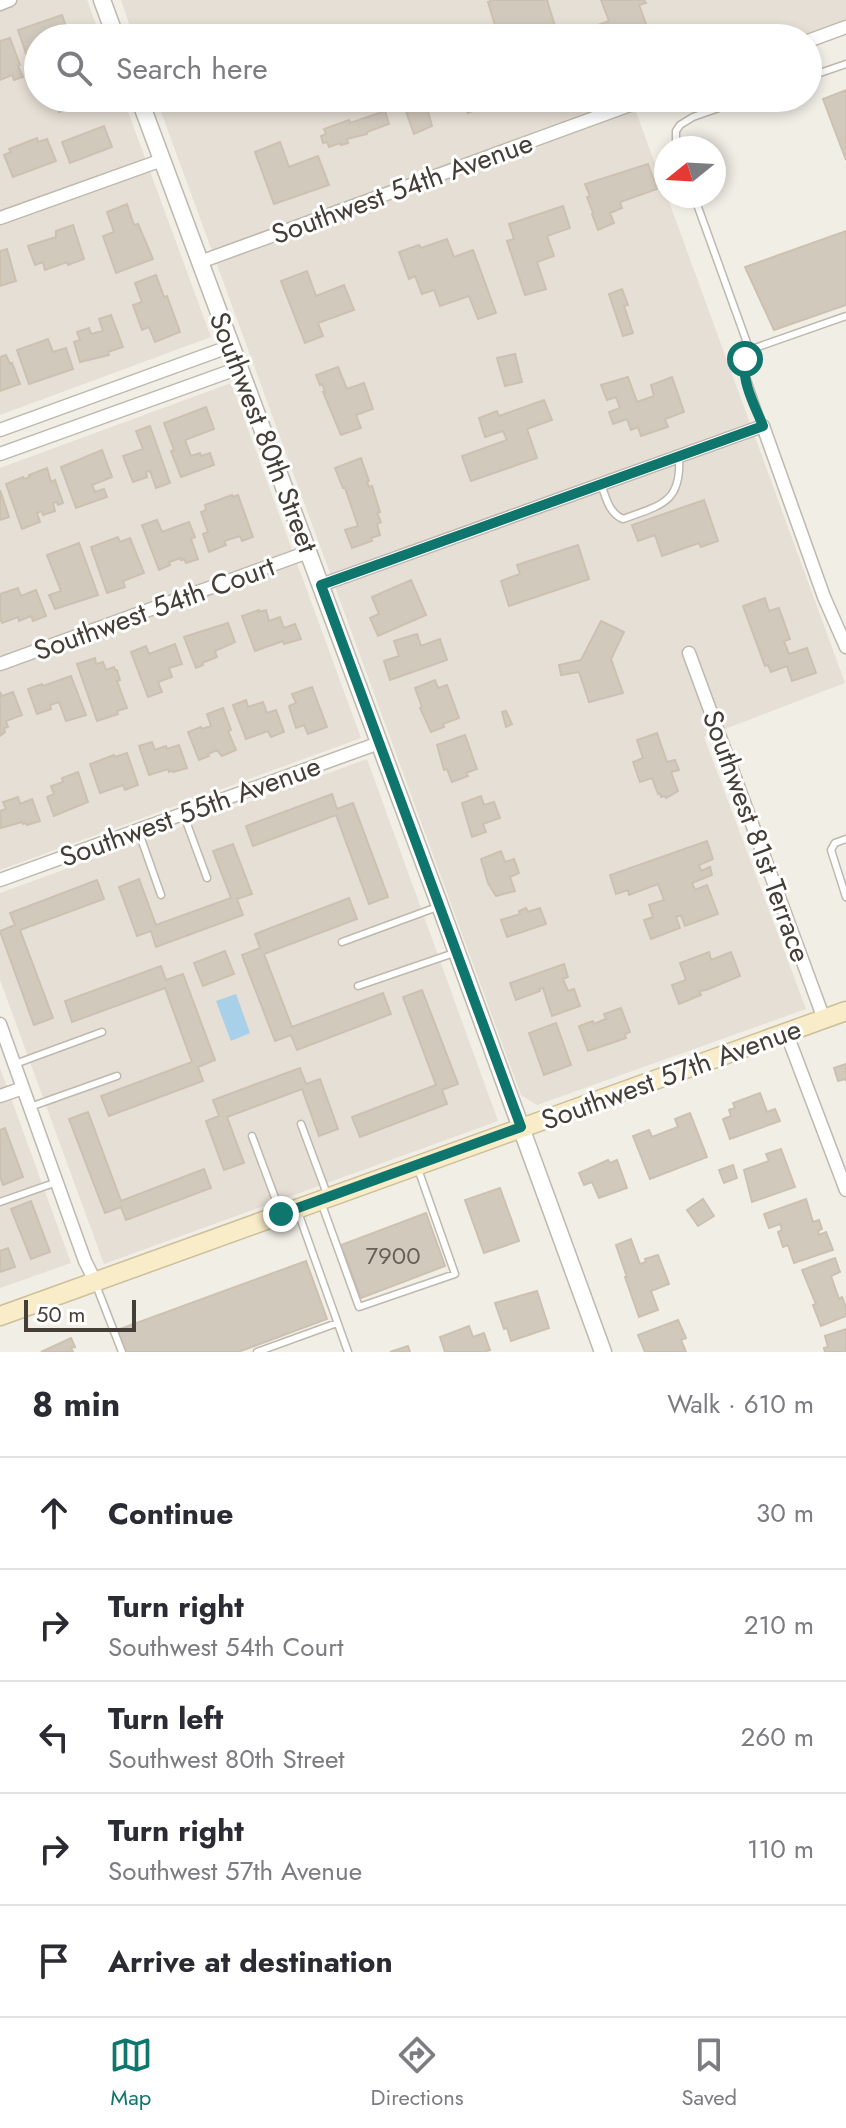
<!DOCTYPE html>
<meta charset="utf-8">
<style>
:root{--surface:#fff;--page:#f2f2f3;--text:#2b2b33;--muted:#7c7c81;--line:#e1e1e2;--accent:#0f766e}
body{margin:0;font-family:Jost,sans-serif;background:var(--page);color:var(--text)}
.compass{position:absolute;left:654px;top:136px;width:72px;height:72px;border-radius:50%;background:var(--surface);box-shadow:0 4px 12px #0003;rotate:252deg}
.scale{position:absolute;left:24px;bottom:20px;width:112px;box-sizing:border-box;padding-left:8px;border:4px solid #443e36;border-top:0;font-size:22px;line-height:28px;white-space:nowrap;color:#443e36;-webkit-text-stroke:6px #fff;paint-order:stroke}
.stop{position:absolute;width:24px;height:24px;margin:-18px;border:6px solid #0f766e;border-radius:50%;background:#fff}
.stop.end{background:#0f766e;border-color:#fff;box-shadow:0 2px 8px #0008}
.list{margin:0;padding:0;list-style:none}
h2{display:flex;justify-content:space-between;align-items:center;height:104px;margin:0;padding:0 32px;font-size:34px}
h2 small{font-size:26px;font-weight:400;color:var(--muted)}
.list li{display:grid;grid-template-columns:52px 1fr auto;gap:24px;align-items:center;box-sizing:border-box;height:112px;padding:0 32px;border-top:2px solid var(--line)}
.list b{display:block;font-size:30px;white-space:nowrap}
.list p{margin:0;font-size:26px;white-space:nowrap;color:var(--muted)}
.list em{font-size:26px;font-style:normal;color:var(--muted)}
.icon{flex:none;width:44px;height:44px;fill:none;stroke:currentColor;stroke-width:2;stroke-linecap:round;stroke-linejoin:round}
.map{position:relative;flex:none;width:846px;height:1352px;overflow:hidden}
.search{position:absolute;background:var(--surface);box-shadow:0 4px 12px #0003;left:24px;right:24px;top:24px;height:88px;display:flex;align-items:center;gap:20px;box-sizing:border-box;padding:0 28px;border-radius:44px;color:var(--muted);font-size:30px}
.sheet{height:664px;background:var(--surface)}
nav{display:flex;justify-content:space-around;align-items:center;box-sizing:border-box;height:112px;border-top:2px solid var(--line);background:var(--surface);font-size:22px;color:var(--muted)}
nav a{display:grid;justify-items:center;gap:4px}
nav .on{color:var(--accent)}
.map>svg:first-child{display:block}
</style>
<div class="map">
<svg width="846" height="1352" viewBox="0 0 846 1352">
<rect width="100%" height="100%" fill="#f1eee6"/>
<path fill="#e5dfd5" d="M0 0H87L101 38H38V98H123L211 337 0 415Z
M121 0H846V20L795 38H134Z
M156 98H631L845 683 704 737 806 1009 537 1105 521 1095Z
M231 383 361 738 0 870V468Z
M367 759 498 1121 104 1264 0 980V893Z
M0 1068 71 1263 0 1288Z"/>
<path fill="#a8d0e9" d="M236 994 250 1033 231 1041 216 1001Z"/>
<path fill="#d2c9bd" stroke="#ccc1b1" stroke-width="2" d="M493 0H547L555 26 518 38H499L488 2Z
M601 0H644L646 3 639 5 649 32 631 38H580L578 32 609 21Z
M62 15 70 38H38V52L27 56 18 30Z
M245 27 250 38H216Z
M10 38 20 65 18 66 23 77 14 80 12 75 0 80V41Z
M846 90V160L823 99Z
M54 98H94L96 104 75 111 74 107 59 112Z
M410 98H481L484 106 468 113 461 102 454 104 453 98 427 108 432 126 414 134 403 103 411 100Z
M385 111 389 124 367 132V134L347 139 348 143 341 145 340 143 329 147 327 142 323 143 321 136 326 134 324 129 349 120 350 123Z
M104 126 112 147 70 163 62 142Z
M37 138 38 142 47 139 56 161 13 177 4 155 11 152 9 149Z
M280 142 289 167 318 156 329 185 274 204 255 152Z
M648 164 657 189 620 202 622 208 610 213 614 223 598 230 592 214 593 213 587 197 590 196 585 184Z
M127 204 134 225 138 224 153 259 116 273 103 236 114 232 107 212Z
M563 206 570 228 547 236 554 256 537 262 546 289 525 295 507 241 514 239 509 224Z
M73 225 84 259 68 265 67 262 45 270 43 262 35 265 28 246 56 237V231Z
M846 231V305L774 330 745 267Z
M447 239 454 257 473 250 496 313 478 319 469 296 440 306 434 290 422 294 415 276 409 279 399 252 419 245 421 248Z
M7 249 16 281 0 286V251Z
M307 271 316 296 344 285 354 310 318 323 323 336 305 343 281 281Z
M156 275 164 297 167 296 180 332 155 342 149 327 142 330 133 305 142 302 135 283Z
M622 289 628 305 624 306 633 333 623 336 609 294Z
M111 315 123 347 108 352 109 355 80 362 74 342 80 340 77 332 89 328 91 334 103 331 99 319Z
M48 339 53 352 66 348 73 369 29 384 17 350Z
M515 354 522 382 505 386 497 358Z
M6 355 10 364 12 363 20 384 0 391V357Z
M338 367 347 389 364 383 373 409 356 415 361 428 341 435 323 392H325L322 384 320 385 316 375Z
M628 377 637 402 654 396 651 385 672 377 684 412 665 419 668 427 641 436 638 427 631 430 627 419 613 424 609 412 620 408 616 397 607 400 601 385Z
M544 400 552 420 527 429 537 458 471 481 462 456 507 440 503 431 485 437 479 418 497 411 499 416Z
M206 407 214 429 185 440 191 456 200 453 201 456 210 453 214 465 181 477 171 451 174 450 164 423Z
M150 426 170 483 156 488 150 471 146 472 147 477 133 482 123 456 143 449 136 431Z
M102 450 112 477 92 485 95 492 104 489 107 497 76 508 61 467Z
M361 458 369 481 367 482 369 487 372 486 380 512 377 513 381 522 377 524 380 535 371 538 372 541 352 548 345 530 358 526 356 520 345 488H343L335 468Z
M47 468 51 482 55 480 63 503 58 505 57 502 53 503 55 511 43 515 42 511 37 513 40 522 22 529 6 484 23 477 24 479 30 477 29 475Z
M0 490 9 517 0 520Z
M232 495 233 497 238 495 253 537 242 541 240 536 224 541 226 545 209 552 203 534 208 532 201 512 206 510 205 505Z
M704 500 718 541 701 547 699 543 662 556 655 535 638 541 632 525Z
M157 520 162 532 189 522 195 537 191 539 198 559 186 563 184 559 181 560V558L169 562 170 565 159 570 142 525Z
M118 537 120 542 130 538 144 573 123 581 125 587 107 593 91 547Z
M79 543 98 595 55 609 49 595 61 591 47 555Z
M578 545 589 579 509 606 501 581 520 574 517 565Z
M411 580 426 615 378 636 370 618 379 614 372 597Z
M18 588 21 596 36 590 46 616 33 621 31 616 19 621 18 617 2 623 0 618V594Z
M765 598 769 611 779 608 790 639 784 641 789 654 807 648 816 673 792 681 787 666 771 672 768 665 765 666 743 606Z
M259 610V612L266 610 269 621 280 617 284 628 295 624 301 639 284 644 283 641 255 651 242 616Z
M601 621 624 632 611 659 623 693 589 702 579 672 561 675 559 665 581 660Z
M228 623 235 642 215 651 217 657 202 663 203 665 196 668 184 637Z
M417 634 421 646 440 639 447 660 390 680 384 661 399 656 394 641Z
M175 644 182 664 169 668 172 677 158 682 162 692 148 697 131 652 146 646 149 654Z
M95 658 96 664 103 662 106 670 114 667 115 670H117L120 680 117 681 127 708 117 711 118 714 97 721 77 664Z
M71 676 86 715 66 721 59 702 50 705 51 709 37 714 28 689 42 684 43 686Z
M435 680 438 688 447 685 459 718 443 724 444 727 431 732 420 708 422 707 415 688Z
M312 687 327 727 308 734 304 725 296 728 289 706 296 703 292 694Z
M0 692 2 696 13 692 22 715 6 721 8 727 4 728 5 732 0 736Z
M246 700 248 707 263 702 267 713 276 710 284 732 271 737 268 731 246 739 233 705Z
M223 708 231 730 228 731 236 750 222 756 217 750 208 754 209 756 199 760 188 732 201 727 202 729 211 726 207 714Z
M506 711 512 724 506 727 502 712Z
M657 733 667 762 675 760 679 770 671 772 678 791 666 798 665 796 661 797 660 793 658 794 652 778 640 782 633 762 643 758 637 740Z
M465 735 477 769 466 773 468 776 452 782 447 769 444 770 437 745Z
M152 742 155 750 166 746 167 749 179 745 187 768 173 772 172 770 169 772 168 769 149 775 139 746Z
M127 753 138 785 125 790 123 785 100 793 90 764 114 755 115 757Z
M78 772 88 802 54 816 47 797 54 794 51 786 63 782 62 778Z
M332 794 337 809 353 803 388 897 369 904 336 815 253 846 246 826Z
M481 796 484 805 494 802 500 818 483 824 486 832 472 837 462 803Z
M18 797 20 804 32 799 40 821 27 825 26 823 23 824 22 822 1 828 0 811 6 809 3 802Z
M707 841 713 859 699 865 701 871 710 867 712 875 692 883 695 890 707 885 718 914 685 926 681 915 676 917 680 928 651 939 644 920 653 917 649 905 664 900 658 884 629 895 628 890 616 894 610 875Z
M233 844 252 894 237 899 243 915 156 947 151 931 137 936 119 887 139 879 156 925 231 898 213 851Z
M501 851 505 862 514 859 519 873 510 877 515 891 496 896 488 883 481 859Z
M97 880 104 899 20 930 53 1018 34 1025 0 931 15 925 10 913Z
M349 898 357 919 264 954 292 1027 383 993 391 1014 297 1050 291 1035 275 1041 242 955 260 948 255 934Z
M526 908 528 912 540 908 546 924 507 937 501 920 520 914 519 911Z
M225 951 234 974 203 986 194 963Z
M709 952 711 960 731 952 740 976 706 990 699 991 701 995 679 1004 672 985 686 980 680 963Z
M564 964 568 977 563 979 568 991 574 989 580 1006 552 1016 543 988 539 989 540 991 516 1000 510 983Z
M161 966 166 980 183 974 215 1060 198 1067 203 1081 109 1116 101 1096 192 1062 165 988 72 1022 65 1001Z
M422 990 458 1084 442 1090 447 1104 360 1137 352 1117 436 1085 403 997Z
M621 1008 630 1032 625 1034 626 1038 588 1051 579 1026 593 1021 594 1024 606 1019 604 1014Z
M556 1023 571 1065 544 1075 529 1033Z
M846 1064V1081L845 1079 838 1081 834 1068Z
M300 1068 306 1084 320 1079 338 1129 319 1136 302 1089 227 1117 244 1163 224 1170 206 1121 219 1116 213 1100Z
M760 1093 767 1112 775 1109 780 1121 730 1139 723 1119 731 1116 729 1110 735 1108 733 1103Z
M88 1112 121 1201 204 1169 211 1188 126 1220 121 1207 105 1213 69 1119Z
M690 1113 707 1157 650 1179 633 1136 649 1130 652 1137 678 1127 675 1119Z
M5 1128 23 1177 3 1185 0 1176V1130Z
M781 1149 795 1187 752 1202 744 1170 769 1161 766 1154Z
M608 1160 610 1163 617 1160 627 1188 599 1198 592 1182 584 1185 579 1173Z
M733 1165 737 1178 724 1183 719 1170Z
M500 1188 519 1241 484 1253 465 1200Z
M703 1199 714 1216 698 1226 687 1210Z
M806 1199 813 1222 819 1220 822 1229 818 1231 819 1235 826 1232 833 1250 794 1263 788 1245 783 1247 778 1232 782 1230 780 1224 769 1228 764 1214Z
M31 1201 50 1252 31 1259 11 1209Z
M426 1213 445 1266 361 1298 341 1245Z
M631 1239 640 1264 646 1262 645 1259 658 1255 669 1284 651 1291 658 1310 639 1317 625 1277H627L616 1245Z
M8 1248 15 1267 0 1272V1251Z
M835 1258 840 1272 831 1276 839 1299 842 1297 846 1307V1316L821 1326 813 1305 816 1304 802 1270Z
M306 1261 327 1319 238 1352H125L117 1330Z
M537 1291 549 1328 511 1341 507 1328 504 1329 495 1303Z
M678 1320 686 1338 681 1340 686 1352H645L638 1335Z
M469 1326 473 1337 484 1333 490 1350 484 1352H445L440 1337Z
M846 1329V1352H825L824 1348 828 1347 825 1336Z
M71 1338 75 1347 71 1348 73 1352H41Z
M408 1346 410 1352H390Z"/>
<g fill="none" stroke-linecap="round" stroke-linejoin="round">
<defs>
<path id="service" d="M808 77 846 64
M676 148V131L680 125 693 117 747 98
M694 196 750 351
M763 426 744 371 747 355 755 348 846 316
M601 484C606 498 609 513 623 519 661 505 682 503 679 456
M183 813 207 878
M138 830 161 895
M846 839 835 843 831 850 846 897
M342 942 440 906
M358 986 457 952
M15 1064 102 1032
M30 1107 117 1076
M301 1124 327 1194
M252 1136 280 1211
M0 1202 57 1182
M321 1202 359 1307 455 1274 418 1169
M298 1212 348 1352
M96 1285 122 1352
M257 1352 337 1323"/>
<path id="minor" d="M0 4 10 0
M808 41 846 27
M0 218 162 160
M200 262 649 98
M0 430 231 346
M0 454 239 368
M321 585 763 426 824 597 846 647
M689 653 824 1019
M0 664 308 552
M0 880 379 743
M0 1024 85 1261 95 1281
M786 1032 846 1190
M0 1096 23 1088"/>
<path id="tertiary" d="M102 0 116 38
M139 98 440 906 603 1352"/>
<path id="secondary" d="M0 1316 846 1011"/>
</defs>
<use href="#service" stroke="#bfb8ad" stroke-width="9"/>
<use href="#minor" stroke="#bfb8ad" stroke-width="15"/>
<use href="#tertiary" stroke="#bfb8ad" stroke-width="19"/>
<use href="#secondary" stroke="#cdbf9a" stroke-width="21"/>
<use href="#service" stroke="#fff" stroke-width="6"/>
<use href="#minor" stroke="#fff" stroke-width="12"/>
<use href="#tertiary" stroke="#fff" stroke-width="16"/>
<use href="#secondary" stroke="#f9ecc9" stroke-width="18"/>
</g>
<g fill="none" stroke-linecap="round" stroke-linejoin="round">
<path stroke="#0f766e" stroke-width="10" d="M281 1214 521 1127 321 585 763 426C755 406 741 381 745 359"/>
</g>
<g text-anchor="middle" stroke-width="6" stroke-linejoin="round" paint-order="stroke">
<g font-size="24" fill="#686158">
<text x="393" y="1264">7900</text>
</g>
<g font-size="28" fill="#443e36" stroke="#fff">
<text transform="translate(402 188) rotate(-20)" y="10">Southwest 54th Avenue</text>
<text transform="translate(264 432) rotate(69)" y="10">Southwest 80th Street</text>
<text transform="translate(154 608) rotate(-20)" y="10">Southwest 54th Court</text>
<text transform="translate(190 811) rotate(-20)" y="10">Southwest 55th Avenue</text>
<text transform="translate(757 836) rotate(70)" y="10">Southwest 81st Terrace</text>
<text transform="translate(671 1074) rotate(-20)" y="10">Southwest 57th Avenue</text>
</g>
</g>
</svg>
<svg class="compass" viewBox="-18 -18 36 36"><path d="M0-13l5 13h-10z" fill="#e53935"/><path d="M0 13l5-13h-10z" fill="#7c7c81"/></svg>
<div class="scale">50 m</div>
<div class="stop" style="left:745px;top:359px"></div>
<div class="stop end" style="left:281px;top:1214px"></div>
<div class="search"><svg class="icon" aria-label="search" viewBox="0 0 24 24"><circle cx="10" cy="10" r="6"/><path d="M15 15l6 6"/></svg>Search here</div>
</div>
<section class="sheet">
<h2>8 min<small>Walk · 610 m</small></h2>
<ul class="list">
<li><svg class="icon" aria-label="ahead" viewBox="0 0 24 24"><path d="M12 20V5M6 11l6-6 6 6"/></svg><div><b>Continue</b></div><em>30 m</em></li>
<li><svg class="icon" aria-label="right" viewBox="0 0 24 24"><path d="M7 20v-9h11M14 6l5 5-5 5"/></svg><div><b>Turn right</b><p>Southwest 54th Court</p></div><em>210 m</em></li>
<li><svg class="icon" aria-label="left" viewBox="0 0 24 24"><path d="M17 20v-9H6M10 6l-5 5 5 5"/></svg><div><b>Turn left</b><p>Southwest 80th Street</p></div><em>260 m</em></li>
<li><svg class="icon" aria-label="right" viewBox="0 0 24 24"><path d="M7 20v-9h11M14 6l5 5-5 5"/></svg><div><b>Turn right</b><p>Southwest 57th Avenue</p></div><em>110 m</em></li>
<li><svg class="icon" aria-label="arrive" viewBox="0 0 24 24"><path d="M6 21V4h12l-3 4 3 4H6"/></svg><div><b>Arrive at destination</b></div></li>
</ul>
</section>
<nav>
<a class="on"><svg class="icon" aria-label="map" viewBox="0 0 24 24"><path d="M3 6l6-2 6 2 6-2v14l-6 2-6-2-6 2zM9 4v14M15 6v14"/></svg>Map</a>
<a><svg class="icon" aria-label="directions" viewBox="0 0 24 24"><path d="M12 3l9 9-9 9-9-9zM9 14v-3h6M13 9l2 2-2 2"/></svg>Directions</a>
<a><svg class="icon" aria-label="saved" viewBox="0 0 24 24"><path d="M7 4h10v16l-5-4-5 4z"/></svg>Saved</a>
</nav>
